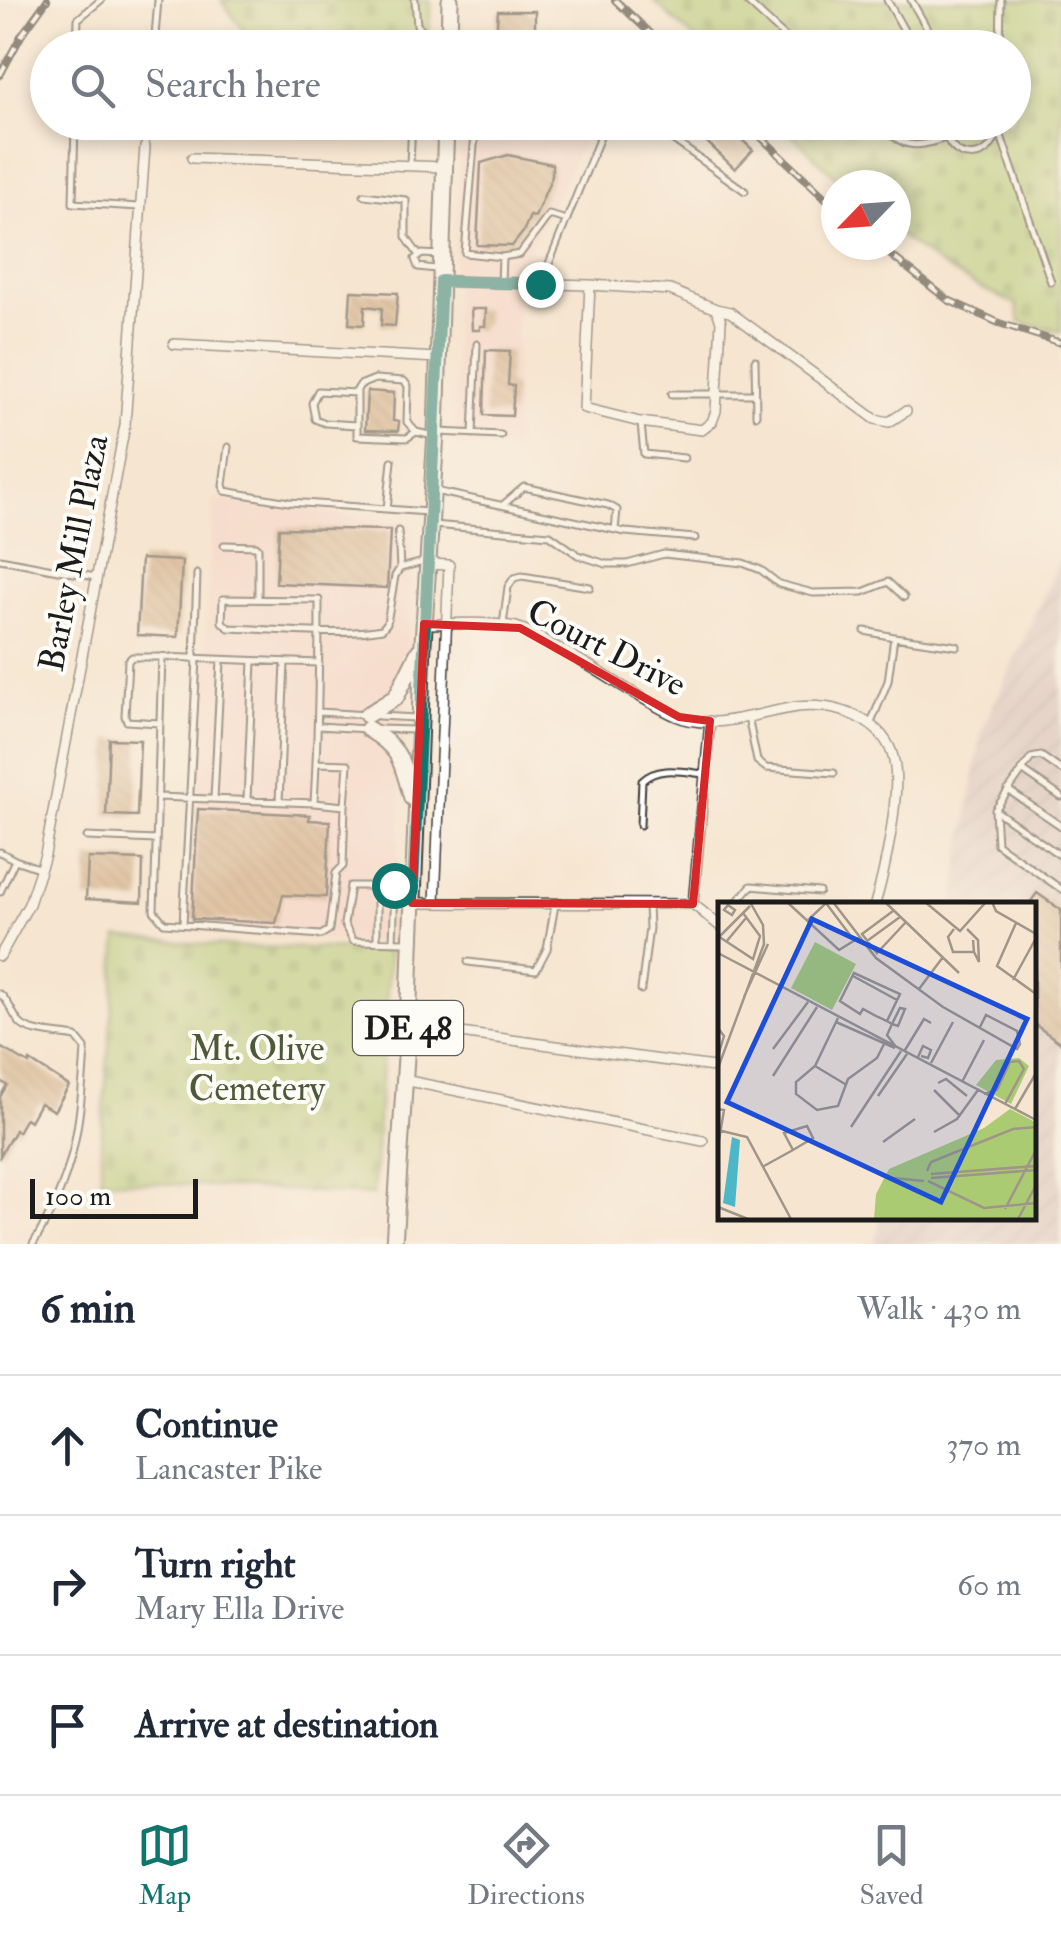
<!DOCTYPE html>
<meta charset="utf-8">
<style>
:root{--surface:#fff;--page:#f6f6f7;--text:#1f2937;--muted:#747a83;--line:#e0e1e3;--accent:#0f766e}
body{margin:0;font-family:"IM FELL Double Pica",serif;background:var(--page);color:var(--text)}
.compass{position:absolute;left:821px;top:170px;width:90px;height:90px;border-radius:50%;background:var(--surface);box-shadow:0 5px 15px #0003;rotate:245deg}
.scale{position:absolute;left:30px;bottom:25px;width:168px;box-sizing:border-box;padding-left:10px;border:5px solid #1c1c1c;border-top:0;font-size:28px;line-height:35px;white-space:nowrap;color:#1c1c1c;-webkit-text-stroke:8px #fdfcf7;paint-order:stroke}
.stop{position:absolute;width:30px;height:30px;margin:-22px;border:8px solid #0f766e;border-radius:50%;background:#fff}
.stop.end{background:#0f766e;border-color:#fff;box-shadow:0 2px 10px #0008}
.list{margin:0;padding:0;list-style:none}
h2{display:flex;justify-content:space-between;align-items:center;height:130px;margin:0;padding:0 40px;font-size:42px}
h2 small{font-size:32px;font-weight:400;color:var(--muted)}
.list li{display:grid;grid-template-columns:65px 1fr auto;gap:30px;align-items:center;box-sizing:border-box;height:140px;padding:0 40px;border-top:2px solid var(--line)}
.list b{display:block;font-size:38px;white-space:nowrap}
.list p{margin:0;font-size:32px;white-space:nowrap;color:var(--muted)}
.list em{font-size:32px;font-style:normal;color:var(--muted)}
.icon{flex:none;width:55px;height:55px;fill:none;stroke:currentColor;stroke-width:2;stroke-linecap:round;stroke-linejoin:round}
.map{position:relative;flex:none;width:1061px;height:1244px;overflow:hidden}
.search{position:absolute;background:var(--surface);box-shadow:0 5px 15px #0003;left:30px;right:30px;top:30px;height:110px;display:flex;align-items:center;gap:25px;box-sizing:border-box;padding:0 35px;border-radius:55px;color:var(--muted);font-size:38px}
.sheet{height:550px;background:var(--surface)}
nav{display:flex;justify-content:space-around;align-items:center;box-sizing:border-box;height:140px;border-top:2px solid var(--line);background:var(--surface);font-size:28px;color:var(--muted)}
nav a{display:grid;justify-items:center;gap:5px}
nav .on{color:var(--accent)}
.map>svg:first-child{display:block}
</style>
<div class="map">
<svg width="1061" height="1244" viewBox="0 0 1061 1244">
<defs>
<pattern id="industrial-furrows" width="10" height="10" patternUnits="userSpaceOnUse" patternTransform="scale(2.5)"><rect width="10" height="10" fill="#d2bfc0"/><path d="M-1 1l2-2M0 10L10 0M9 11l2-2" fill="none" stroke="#b4a4a4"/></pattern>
<pattern id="cemetery-stones" width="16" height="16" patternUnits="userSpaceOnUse" patternTransform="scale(2.5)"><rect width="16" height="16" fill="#abcb72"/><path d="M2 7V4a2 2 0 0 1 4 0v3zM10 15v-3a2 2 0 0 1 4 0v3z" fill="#93ae62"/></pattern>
<pattern id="building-back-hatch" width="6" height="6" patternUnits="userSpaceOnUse" patternTransform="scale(2.5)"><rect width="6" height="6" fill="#c69c6e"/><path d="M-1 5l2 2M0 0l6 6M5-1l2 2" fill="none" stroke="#a07e5a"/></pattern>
</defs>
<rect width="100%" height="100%" fill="#fdfcf7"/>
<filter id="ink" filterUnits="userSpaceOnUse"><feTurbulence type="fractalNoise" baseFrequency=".01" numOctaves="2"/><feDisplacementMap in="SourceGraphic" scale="20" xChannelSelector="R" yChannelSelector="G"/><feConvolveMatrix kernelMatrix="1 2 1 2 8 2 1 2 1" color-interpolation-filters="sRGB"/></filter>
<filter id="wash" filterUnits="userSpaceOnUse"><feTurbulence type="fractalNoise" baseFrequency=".0048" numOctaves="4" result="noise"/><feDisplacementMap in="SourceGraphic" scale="40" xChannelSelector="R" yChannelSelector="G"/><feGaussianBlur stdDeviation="2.25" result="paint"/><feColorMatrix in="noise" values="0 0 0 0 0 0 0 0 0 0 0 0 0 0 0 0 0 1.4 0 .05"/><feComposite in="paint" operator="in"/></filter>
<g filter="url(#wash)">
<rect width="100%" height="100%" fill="#f6e5d0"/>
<path fill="#f7d1c8" d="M461 123H592L517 275 516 451 455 446 453 264Z
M213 499 413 523 395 943 190 931Z"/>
<path fill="url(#industrial-furrows)" d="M1061 558V1244H874L881 1217 1034 1216V904H953L981 732Z"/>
<path fill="url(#cemetery-stones)" stroke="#647447" stroke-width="2.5" d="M221 0H431L428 47H256Z
M653 0H1061V332L1020 322 1016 304C972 286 932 263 896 232V185H844L780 123 1014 122V48L703 47Z
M118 937 237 947 390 949 373 1195 101 1180V1143Z"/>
<g id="blocks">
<path fill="url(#building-back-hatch)" d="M498 11H535V28H517L518 48H495Z
M686 122H723L753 150 735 169Z
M508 155 552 164V176L535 217 530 216 523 232 512 246 477 245 481 163Z
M351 291 398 293 395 326 381 325 382 308 365 306 364 325 349 324Z
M471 309H486L485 326H480V330H472Z
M486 350 510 351 508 385 514 386 512 416 484 415Z
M367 391 394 393 393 421 399 422 398 431 365 430Z
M279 528 390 530 387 588 276 583Z
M141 559 182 561 178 637 137 635Z
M109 739 140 740 137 816 106 815Z
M198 809 310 815 309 820 330 821 326 897 283 895 276 923 192 919Z
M88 858 143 860 142 902 86 899Z
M1037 893 1061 910V1043L1034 1024V904H1029Z
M0 1047 29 1064 30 1061 69 1086 54 1111 40 1103 30 1121 26 1118 18 1132 15 1130 0 1156V1097L7 1085 0 1081Z"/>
</g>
</g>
<g filter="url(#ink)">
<use href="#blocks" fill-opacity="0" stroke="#3d3a37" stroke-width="2.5"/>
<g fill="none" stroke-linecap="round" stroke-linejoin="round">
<defs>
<path id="service" d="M415 0 417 25 425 32 446 34
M745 0 797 48
M887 0 914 48
M911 0 938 48
M77 48 78 19 101 0
M154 48 158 0
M550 48 562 43 591 48
M1000 48 1001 0
M75 122 73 203 139 207
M476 122 465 253 502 257 501 283
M547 122 568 127
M648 122 745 191
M877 122C904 147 911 150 945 138
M945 122C942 166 1000 167 997 122
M998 127 1051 282
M145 147 147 122
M410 164 412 122
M364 195 406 200V237L418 254
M502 257 520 254 549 215 567 220
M436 269 418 267 415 259 422 254 439 255
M542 281 606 122
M755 360 756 415
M672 394H755
M641 424 644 454 684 458
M356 425 325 423 315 419 312 403 318 391 357 393
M416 432 407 422 408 386 404 381 375 379 360 385 357 390V436L407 438 416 432 434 436
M439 432 501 435
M473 434 477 344
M228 447 223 485 225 491 289 502 428 512
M435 491 625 532 695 538
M504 504 524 487 608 505 617 510 615 530
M387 509 392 461
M433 525 550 535 578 555 606 564H627L664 554 743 563 761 570 779 584 813 593 863 592 888 582 904 597
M398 531 400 568
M224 545 256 546 258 548V598
M0 559 95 577
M503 625 508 587 514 578 522 576 590 587
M865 631 894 637
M194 659 197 574
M319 663 162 657 154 911 164 923 321 935 329 930 336 873 343 866 345 806 314 803C318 735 319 668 319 600L223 599 222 622 229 628C272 629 342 637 382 629L387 623 395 576 400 568 427 561
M319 712 367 715
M378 716 416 718
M748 717 757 761 766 768 834 773
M159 723 127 721 125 716 128 661 132 657H161
M871 723 888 681 894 637 957 646
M319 726 366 729
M377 729 416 730
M318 763 348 764 345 806
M1022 770 1061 797
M1061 770 1041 756 1031 758 995 810 997 844 1061 889
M1008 790 1061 826
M158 797 314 803
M214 799 221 660
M247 800 253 661
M279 802 285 662
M995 810 1061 856
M640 825 642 781C658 765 684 772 705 774
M87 837 156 840
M0 852 15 860 0 892
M15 860 41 869
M735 904 751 886 819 892
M183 924 197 659
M377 941V884
M393 942 395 885
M408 942 353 941 344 924 350 886H410
M468 962 536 970 547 949 555 905
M641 990 649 928 648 904
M0 994C10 1002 11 1012 19 1022 27 1034 62 1034 76 1037L85 1048C81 1124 74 1178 33 1244"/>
<path id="minor" d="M192 158 444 167
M441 281 590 285
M590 285 670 290 716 309 721 321 716 411 712 422 702 430 640 422 584 408Z
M716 309 730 312 875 419 889 422 906 411
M174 344 438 358
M428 564 449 565 435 903
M424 624C455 624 486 621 516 627 528 630 539 638 550 644 593 665 633 696 676 716 713 732 760 712 797 707 833 702 886 719 894 761 901 795 885 870 875 904
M412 903 693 904 721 927
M693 904 710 721
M0 956 29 904 45 855 125 425 145 147
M408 1026 721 1068
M404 1080 703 1141"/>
<path id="primary" d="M449 48 450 0
M367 715 396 697 419 651
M368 729C402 749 401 761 412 798
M394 1244 408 1026 423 643 436 432 446 122"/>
</defs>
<use href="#service" stroke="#3d3a37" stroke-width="9"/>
<use href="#minor" stroke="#3d3a37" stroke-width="12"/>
<use href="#primary" stroke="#3d3a37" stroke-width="19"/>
<use href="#service" stroke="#fff" stroke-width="5"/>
<use href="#minor" stroke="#fff" stroke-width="9"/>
<use href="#primary" stroke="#fff" stroke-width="15"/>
<defs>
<path id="rail" d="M615 0 666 48
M0 75 21 36 47 0
M745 122 836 208
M878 245 948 300 999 323 1061 343"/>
</defs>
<use href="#rail" stroke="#1c1c1c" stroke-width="8"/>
<use href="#rail" stroke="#fdfcf7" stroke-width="4" stroke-dasharray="11" stroke-linecap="butt"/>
</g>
</g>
<g fill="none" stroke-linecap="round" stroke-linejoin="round" filter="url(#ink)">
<path stroke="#0f766e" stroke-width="12" d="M394 885 413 886 441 281 540 284"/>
</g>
<path d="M0 0H1061V1244H0ZM424 624 520 628 679 717 710 721 693 904 412 903Z" fill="#f6e5d0" fill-opacity=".55" fill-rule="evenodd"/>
<path fill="none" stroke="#d62828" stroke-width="8" stroke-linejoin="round" d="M424 624 520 628 679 717 710 721 693 904 412 903Z"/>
<g text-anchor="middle" stroke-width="8" stroke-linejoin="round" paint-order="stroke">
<rect fill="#fdfcf7" stroke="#605f5e" stroke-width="2.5" x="353" y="1001" width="110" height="54" rx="8"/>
<g font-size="32" font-weight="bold" fill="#1c1c1c">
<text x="408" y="1039">DE 48</text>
</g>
<g font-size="35" fill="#1c1c1c" stroke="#fdfcf7">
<text transform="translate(73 553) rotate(-79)" y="12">Barley Mill Plaza</text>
<text transform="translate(607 647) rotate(27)" y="12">Court Drive</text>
</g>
<g font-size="35" fill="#4e593a" stroke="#fdfcf7">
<text x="257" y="1060">Mt. Olive<tspan x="257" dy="40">Cemetery</tspan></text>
</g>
</g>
<g transform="translate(718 902)">
<rect width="318" height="318" fill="#f6e5d0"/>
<path d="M97 40 138 62 114 108 73 86ZM301 156 311 164 293 202 258 183 278 158ZM292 207 317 220V317H156L158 292 171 267 266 226Z" fill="#abcb72"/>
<path d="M14 235 22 238 17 305 5 301Z" fill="#4bb7c8"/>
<path fill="none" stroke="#9f9588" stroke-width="2.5" d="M69 0 121 48 142 35M115 0 158 56 225 105 299 147 302 142 299 129 268 113 262 125M167 0 241 71M207 0 242 29 268 0M274 0 278 9 318 32M10 3 17 8 14 13 6 8ZM175 9 144 32 159 51 188 20M89 19 108 1 132 33M298 21 279 64 318 92M236 27 230 35 235 50H256L255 38M249 27 260 38 261 60 256 50M0 34 35 57 42 34 25 11M1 35 32 4M149 39 182 15M8 40 28 16M0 51 318 218M135 74 179 98M295 78 318 36M201 87 225 55M26 95 50 42M120 116 97 164 78 180V192L99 208 120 204 130 177 159 156 167 140M169 119 182 92 136 71 122 99 142 112 145 107 160 115 169 119 174 122 180 124 187 107 182 106 174 122 170 131 169 133 178 145M118 120 177 146M0 126 6 134 0 154M55 147 90 100M187 148 206 117 213 121M200 155 205 144 213 148 210 156 203 154M213 161 235 120M97 164 127 182M0 166 46 42 45 23 32 0M55 174 99 105M244 180 266 138M220 181 228 177 249 194M216 188 241 213M266 192 279 188 292 160 301 159 306 167 287 202M160 194 189 152M0 207 6 208 0 244M297 207 318 171M133 225 183 149M0 228 29 235 73 317M216 230 239 217 260 188M165 240 197 217M46 264 75 248 95 236 89 224 66 231 75 248M209 269 213 260 295 227 318 225M213 272 318 264M175 276 206 279M213 276 318 268M210 279 266 306 318 301M0 305 30 317M287 307 318 248M300 317 318 283"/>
<path fill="#1d4ed8" fill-opacity="0.15" stroke="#1d4ed8" stroke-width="5" d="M94 17 309 117 223 300 9 200Z"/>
<rect width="318" height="318" fill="none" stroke="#1c1c1c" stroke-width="5"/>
</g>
</svg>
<svg class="compass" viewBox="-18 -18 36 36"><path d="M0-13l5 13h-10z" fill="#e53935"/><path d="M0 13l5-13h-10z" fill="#747a83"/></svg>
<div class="scale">100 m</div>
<div class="stop" style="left:394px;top:885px"></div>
<div class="stop end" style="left:540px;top:284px"></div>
<div class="search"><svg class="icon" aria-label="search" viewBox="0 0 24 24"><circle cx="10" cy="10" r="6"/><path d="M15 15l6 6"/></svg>Search here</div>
</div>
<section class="sheet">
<h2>6 min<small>Walk · 430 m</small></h2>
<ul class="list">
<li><svg class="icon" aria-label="ahead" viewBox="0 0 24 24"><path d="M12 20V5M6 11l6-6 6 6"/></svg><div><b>Continue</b><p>Lancaster Pike</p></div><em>370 m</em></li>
<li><svg class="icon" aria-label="right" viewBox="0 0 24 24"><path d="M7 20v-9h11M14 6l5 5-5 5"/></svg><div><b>Turn right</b><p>Mary Ella Drive</p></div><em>60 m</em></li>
<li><svg class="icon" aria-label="arrive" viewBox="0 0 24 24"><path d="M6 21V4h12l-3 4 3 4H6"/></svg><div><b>Arrive at destination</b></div></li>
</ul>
</section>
<nav>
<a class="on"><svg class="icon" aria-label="map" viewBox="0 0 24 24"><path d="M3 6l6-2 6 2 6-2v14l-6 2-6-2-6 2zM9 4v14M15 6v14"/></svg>Map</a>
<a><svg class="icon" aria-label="directions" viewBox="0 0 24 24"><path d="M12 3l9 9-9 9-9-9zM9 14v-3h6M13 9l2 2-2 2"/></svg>Directions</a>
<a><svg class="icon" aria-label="saved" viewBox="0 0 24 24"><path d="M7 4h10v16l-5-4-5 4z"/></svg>Saved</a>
</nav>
